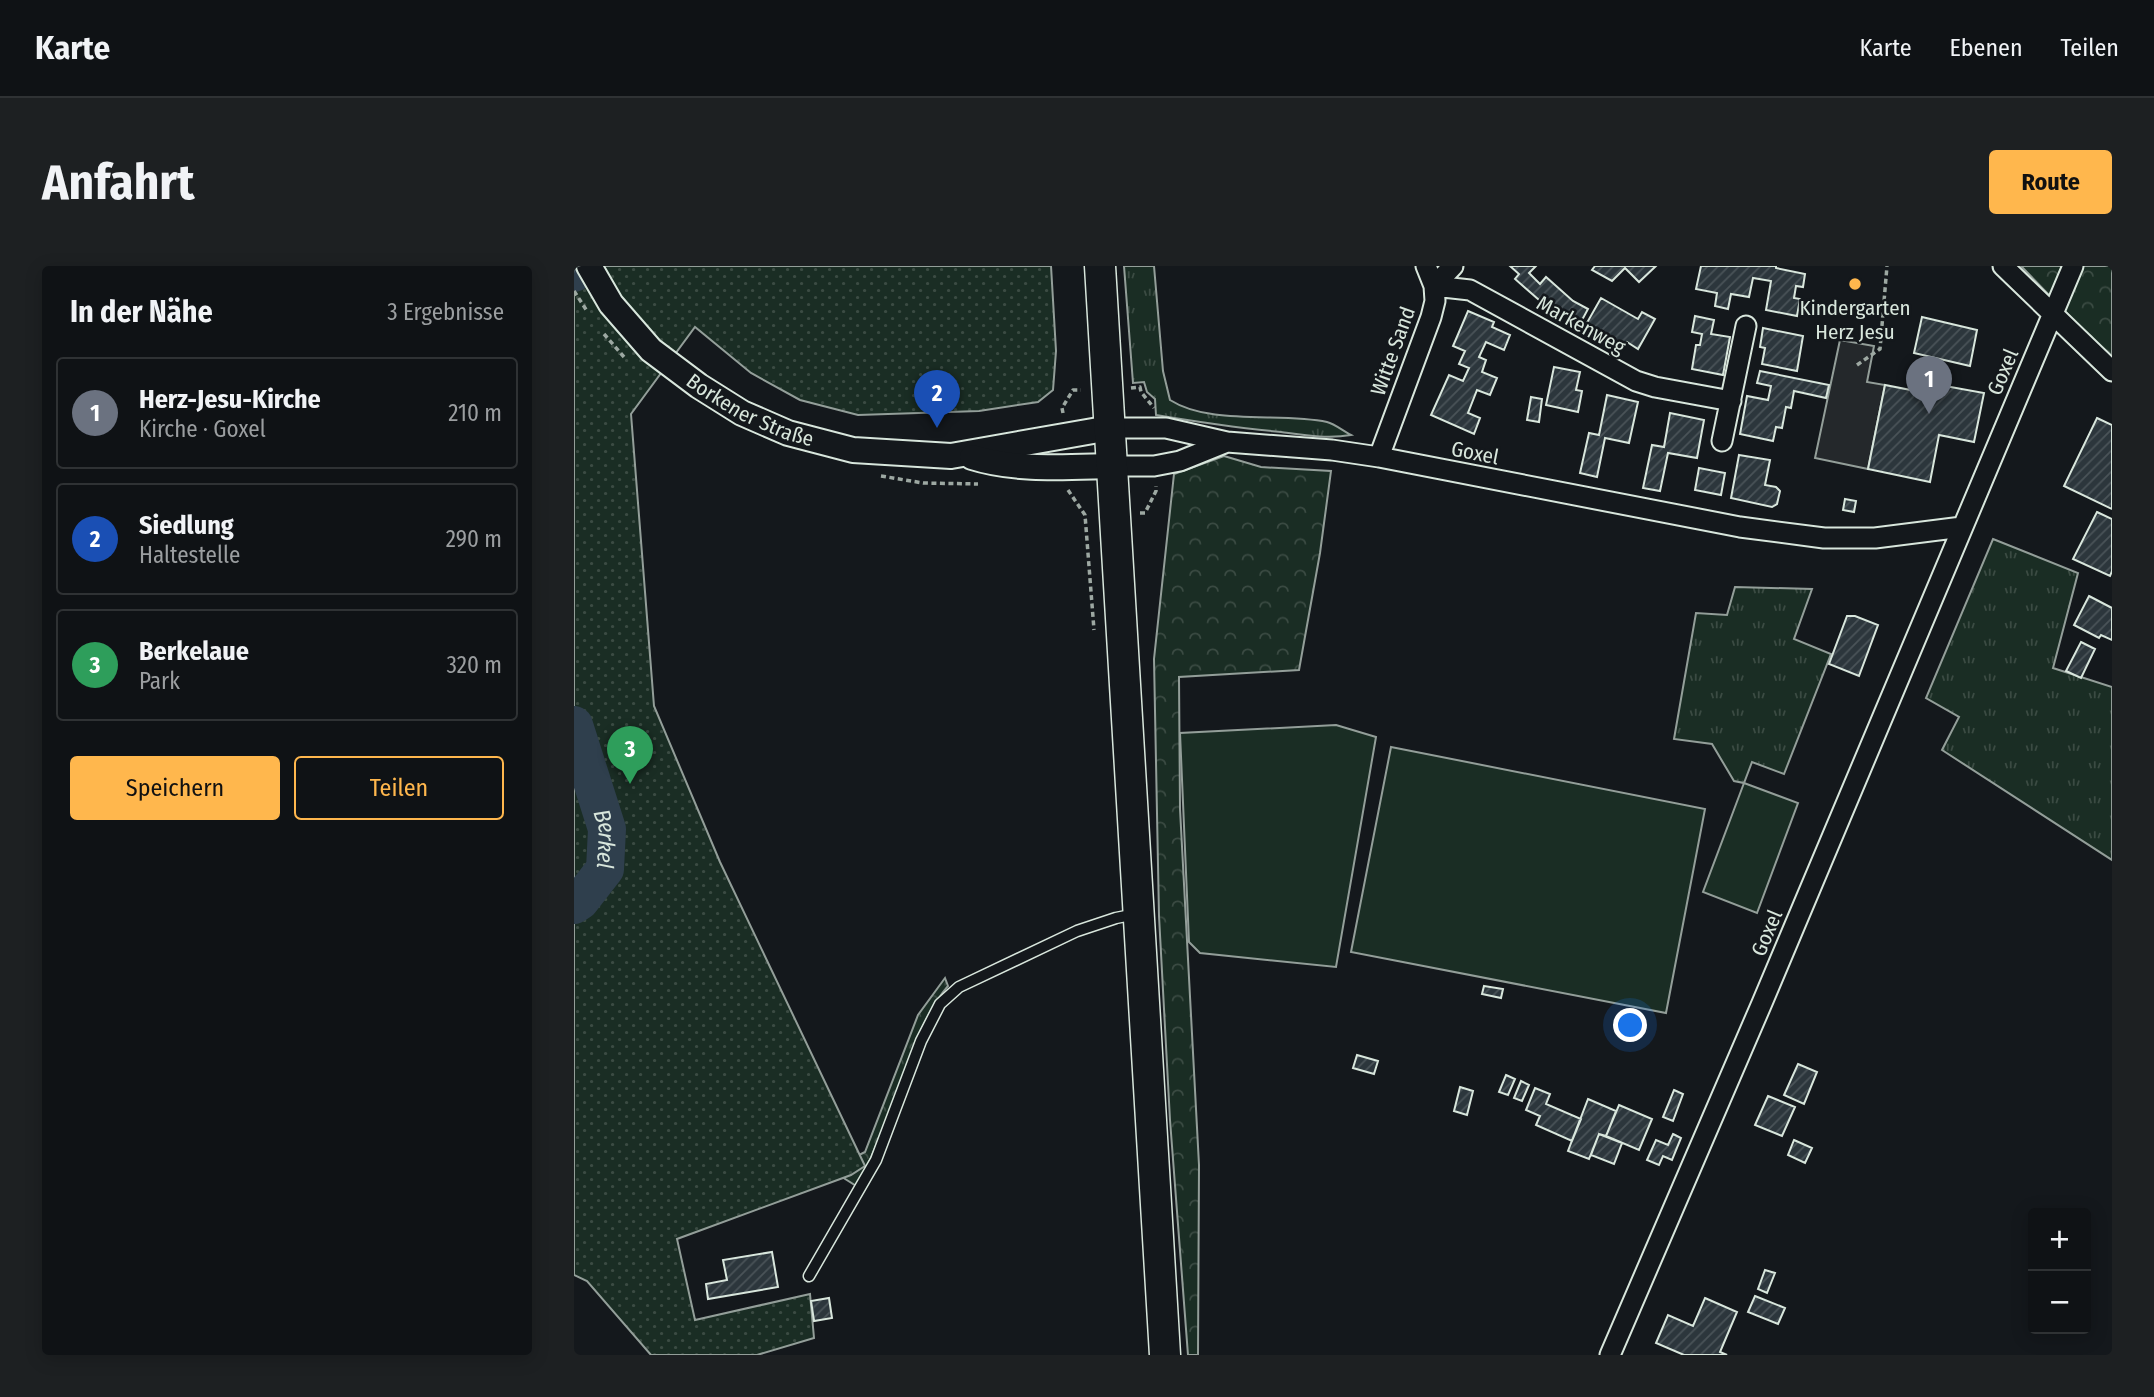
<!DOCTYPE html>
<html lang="de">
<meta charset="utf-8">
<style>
:root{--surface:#0f1215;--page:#1d2022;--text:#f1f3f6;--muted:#9b9ea0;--line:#2f3234;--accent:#ffb74d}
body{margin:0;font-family:"Fira Sans Condensed",sans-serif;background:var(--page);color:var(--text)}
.controls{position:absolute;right:21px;bottom:21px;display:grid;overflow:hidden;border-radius:7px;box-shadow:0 4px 18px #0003}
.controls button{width:63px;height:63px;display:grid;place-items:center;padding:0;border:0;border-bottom:2px solid var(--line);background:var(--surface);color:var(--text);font:35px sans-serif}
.you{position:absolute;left:1057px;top:760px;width:24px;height:24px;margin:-18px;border:5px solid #fff;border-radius:50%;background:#1a73e8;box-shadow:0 0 0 10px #1a73e833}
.badge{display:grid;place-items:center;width:46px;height:46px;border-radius:50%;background:var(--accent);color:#fff;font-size:23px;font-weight:700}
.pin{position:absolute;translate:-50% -58px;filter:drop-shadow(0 2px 4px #0008)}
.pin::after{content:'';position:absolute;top:37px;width:24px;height:21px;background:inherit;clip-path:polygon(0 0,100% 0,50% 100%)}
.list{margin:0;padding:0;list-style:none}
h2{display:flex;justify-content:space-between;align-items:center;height:91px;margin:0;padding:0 28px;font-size:30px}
h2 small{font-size:23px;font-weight:400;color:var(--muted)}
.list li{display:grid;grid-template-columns:46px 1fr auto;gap:21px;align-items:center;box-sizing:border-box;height:112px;margin:0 14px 14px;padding:0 14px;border:2px solid var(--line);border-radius:7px}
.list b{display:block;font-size:26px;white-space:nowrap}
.list p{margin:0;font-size:23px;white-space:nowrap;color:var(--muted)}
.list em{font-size:23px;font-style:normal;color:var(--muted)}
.actions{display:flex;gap:14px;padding:21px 28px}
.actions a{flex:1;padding:16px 0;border:2px solid var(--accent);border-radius:7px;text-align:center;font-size:24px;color:var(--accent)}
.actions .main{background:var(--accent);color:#111}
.map{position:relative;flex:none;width:1538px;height:1089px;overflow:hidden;border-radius:7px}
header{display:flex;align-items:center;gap:42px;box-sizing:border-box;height:98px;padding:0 35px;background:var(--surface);border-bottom:2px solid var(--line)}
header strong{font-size:33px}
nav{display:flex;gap:38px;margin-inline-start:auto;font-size:24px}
.intro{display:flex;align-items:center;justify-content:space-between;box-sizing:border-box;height:168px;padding:0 42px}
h1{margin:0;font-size:49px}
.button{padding:18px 32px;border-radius:7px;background:var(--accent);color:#111;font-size:24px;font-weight:700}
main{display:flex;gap:42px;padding:0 42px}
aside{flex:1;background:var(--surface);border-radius:7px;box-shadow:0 4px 18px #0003}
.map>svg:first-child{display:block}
</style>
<header>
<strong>Karte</strong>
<nav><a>Karte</a><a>Ebenen</a><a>Teilen</a></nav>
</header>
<div class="intro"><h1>Anfahrt</h1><a class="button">Route</a></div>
<main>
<aside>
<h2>In der Nähe<small>3 Ergebnisse</small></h2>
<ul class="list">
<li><span class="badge" style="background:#6b7280">1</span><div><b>Herz-Jesu-Kirche</b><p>Kirche · Goxel</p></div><em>210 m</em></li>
<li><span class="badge" style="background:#1a4fb4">2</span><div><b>Siedlung</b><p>Haltestelle</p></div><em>290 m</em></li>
<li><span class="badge" style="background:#2e9e5b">3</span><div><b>Berkelaue</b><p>Park</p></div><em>320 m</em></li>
</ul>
<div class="actions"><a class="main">Speichern</a><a>Teilen</a></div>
</aside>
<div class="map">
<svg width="1538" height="1089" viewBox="0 0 1538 1089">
<defs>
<pattern id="grass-tufts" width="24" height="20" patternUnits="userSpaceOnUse" patternTransform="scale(1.75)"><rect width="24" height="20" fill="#1a2d24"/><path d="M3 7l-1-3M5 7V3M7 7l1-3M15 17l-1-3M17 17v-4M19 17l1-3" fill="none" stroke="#3b4b43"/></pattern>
<pattern id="forest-crowns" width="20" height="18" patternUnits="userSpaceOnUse" patternTransform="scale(1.75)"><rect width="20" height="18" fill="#1a2d24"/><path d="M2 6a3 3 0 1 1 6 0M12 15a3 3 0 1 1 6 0" fill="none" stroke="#3b4b43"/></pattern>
<pattern id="park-dots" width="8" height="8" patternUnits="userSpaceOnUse" patternTransform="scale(1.75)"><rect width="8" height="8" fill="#1a2d24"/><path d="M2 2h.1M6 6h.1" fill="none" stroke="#3b4b43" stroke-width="1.8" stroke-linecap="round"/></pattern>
<pattern id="building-hatch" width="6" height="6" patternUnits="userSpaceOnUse" patternTransform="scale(1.75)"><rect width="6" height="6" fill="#2c363c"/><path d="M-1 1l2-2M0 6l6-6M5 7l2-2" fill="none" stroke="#4a5358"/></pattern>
</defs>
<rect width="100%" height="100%" fill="#14181c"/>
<path fill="url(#grass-tufts)" stroke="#939e99" stroke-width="2" d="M550 0H580L589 105 596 134C637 160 706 146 753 156 761 158 769 165 777 169 753 173 730 169 707 166 665 162 624 156 582 149L581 133 573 126 570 116 559 117Z
M1419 273 1504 307 1479 402 1538 421V594L1368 484 1385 451 1352 432Z
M1161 321 1238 323 1220 373 1257 388 1210 508 1178 496 1170 517 1160 515 1138 478 1100 473 1122 347 1153 349Z"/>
<path fill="url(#forest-crowns)" stroke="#939e99" stroke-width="2" d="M1447 0H1538V94Z
M650 190 687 201 757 205 746 287 725 404 605 411 606 543 625 899 624 1089H614L596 854 585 650 580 393 600 208Z
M371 712 374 720C351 747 339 783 327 816 313 852 300 887 284 921L268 911 279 892 291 886 344 749Z"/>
<path fill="url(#park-dots)" stroke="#939e99" stroke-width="2" d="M0 0H477L482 85 479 124 464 136 405 145 284 149 226 134 177 107 121 61 57 148 80 440 146 596 291 900 277 909 103 973 121 1054 236 1028 240 1072 183 1089H77L13 1015 0 1009Z"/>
<path fill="#1a2d24" stroke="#939e99" stroke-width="2" d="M762 459 802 471 762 701 626 687 615 676 606 467Z
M817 481 1131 543 1092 747 777 686Z
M1170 517 1224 537 1183 647 1129 626Z"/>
<path fill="#24282b" stroke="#939e99" stroke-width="2" d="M1266 74 1300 80 1293 116 1311 119 1294 203 1241 192Z"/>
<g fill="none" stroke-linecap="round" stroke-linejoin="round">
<g stroke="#2f3f4d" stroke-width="38">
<path d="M0 7 10 0"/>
<path id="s1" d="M0 459 33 563 31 603 6 635 0 639"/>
</g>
</g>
<path fill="url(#building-hatch)" stroke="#d8e6dc" stroke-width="2" d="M936 0H962L955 7 966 18 972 11 999 35 1014 43 1007 56 991 48 988 54 941 13 945 8Z
M1021 0H1082L1065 16 1051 2 1038 15 1018 4Z
M1127 0H1202V2L1231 8 1229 21 1222 20 1220 32 1226 33 1223 50 1192 44 1197 15 1179 12 1175 31 1157 28 1154 43 1141 40 1143 27 1122 23Z
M1027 32 1064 53 1068 46 1081 53 1064 83 1053 76 1048 83 1010 62Z
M894 45 920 56 918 61 936 69 930 84 912 76 905 91 912 94 908 106 923 112 916 129 903 124 894 147 906 152 900 168 857 149 875 109 889 115 895 102 885 98 891 85 879 80Z
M1121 50 1140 54 1137 68 1156 71 1149 109 1118 103 1122 79H1126L1128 68 1118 66Z
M1348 51 1403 64 1396 100 1340 87Z
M1189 62 1229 70 1223 105 1188 98 1191 82 1186 81Z
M980 101 1006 106 1002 124 1008 125 1004 146 972 139Z
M1186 105 1255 119 1252 132 1220 125 1217 142 1212 141 1208 162 1202 161 1199 175 1166 168 1173 130 1194 134 1197 120 1183 117Z
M1349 116 1410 127 1400 176 1365 169 1356 216 1294 203 1311 119 1347 126Z
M1033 129 1064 136 1055 177 1031 172 1023 211 1006 207 1015 167 1025 169Z
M957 131 968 133 965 156 953 154Z
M1096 147 1130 154 1123 192 1094 187 1086 225 1069 222 1078 179 1090 181Z
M1523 152 1538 159V243L1490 220Z
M1165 189 1196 194 1191 219 1202 221 1206 225 1203 238 1198 241 1157 232Z
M1125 202 1151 207 1147 229 1121 224Z
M1271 233 1282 235 1280 246 1269 244Z
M1523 246 1538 253V305L1536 310 1499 293Z
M1515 330 1538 342V374L1527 369 1525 372 1500 359Z
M1273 350H1281L1304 359 1285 410 1255 398Z
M1507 376 1521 383 1507 412 1492 405Z
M910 720 929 723 927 732 908 728Z
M783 789 804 795 800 808 779 802Z
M1224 798 1243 806 1230 838 1210 829Z
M932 809 941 813 934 829 925 826Z
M947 815 955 819 948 835 940 832Z
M886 821 899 825 893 849 880 845Z
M961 822 976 828 972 838 1007 853 998 875 962 859 966 850 952 844Z
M1100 824 1109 828 1099 855 1089 851Z
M1194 830 1221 841 1208 870 1181 859Z
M1014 833 1042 845 1032 870 1025 868 1015 893 994 885Z
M1045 839 1078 853 1065 884 1032 870Z
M1025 868 1048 877 1040 898 1017 889Z
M1099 868 1107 872 1098 894 1089 890 1085 899 1073 894 1082 874 1094 879Z
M1220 874 1238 882 1231 897 1214 889Z
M198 986 204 1021 134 1033 132 1018 153 1014 149 994Z
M1191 1004 1201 1007 1193 1027 1184 1023Z
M1181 1030 1211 1042 1204 1058 1174 1046Z
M255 1032 258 1052 240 1055 237 1035Z
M1131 1032 1163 1046 1146 1086 1153 1089H1110L1082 1077 1094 1049 1119 1060Z"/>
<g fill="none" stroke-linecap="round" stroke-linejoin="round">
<defs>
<path id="service" d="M235 1010 302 894 347 775 366 738 385 721 503 665 542 652 562 648"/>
<path id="minor" d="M852 0 860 20 896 24 1062 115 1081 121 1157 135
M1429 0 1538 105
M536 162H592L653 176 758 184 805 191 1166 261 1250 272H1301L1388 261
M1148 175 1172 60
M805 191 857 51 861 35 860 20 879 0
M538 200H580L606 195 653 176
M1036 1089 1188 737 1499 0"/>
<g id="tertiary">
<path id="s2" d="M15 0 37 38 77 84 125 120 168 147 214 167 279 184 377 190 536 162"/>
<path d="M398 191C442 205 492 201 538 200"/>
</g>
<path id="primary" d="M526 0 591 1089"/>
</defs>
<use href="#service" stroke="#d8e6dc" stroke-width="13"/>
<use href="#minor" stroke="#d8e6dc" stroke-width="23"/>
<use href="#tertiary" stroke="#d8e6dc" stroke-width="28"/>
<use href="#primary" stroke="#d8e6dc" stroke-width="33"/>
<path stroke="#9da8a2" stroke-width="3.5" stroke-dasharray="5 3.5" stroke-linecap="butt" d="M0 25 13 45
M30 68 50 91
M1283 99 1306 83 1313 0
M557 122 566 121 567 126 580 142
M489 147 488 142 499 124H507
M307 210 349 217 404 218
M494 224 511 249 520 364
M566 247H571L582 225V220"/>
<use href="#service" stroke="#14181c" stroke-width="10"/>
<use href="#minor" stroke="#14181c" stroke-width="19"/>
<use href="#tertiary" stroke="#14181c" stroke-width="24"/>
<use href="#primary" stroke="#14181c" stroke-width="30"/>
</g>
<circle fill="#ffb74d" stroke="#14181c" stroke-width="2.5" cx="1281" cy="18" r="7"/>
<g text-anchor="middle" stroke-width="5" stroke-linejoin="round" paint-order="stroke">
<g font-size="21" fill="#d8e6dc" stroke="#14181c">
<text x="1281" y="49">Kindergarten<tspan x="1281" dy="24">Herz Jesu</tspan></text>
</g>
<g font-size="21" fill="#d8e6dc" stroke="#14181c">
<text transform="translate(1007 59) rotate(29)" y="7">Markenweg</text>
<text transform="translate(819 85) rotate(-70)" y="7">Witte Sand</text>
<text transform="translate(1429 106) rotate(-67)" y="7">Goxel</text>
<text dy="7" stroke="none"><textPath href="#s2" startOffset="222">Borkener Straße</textPath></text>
<text transform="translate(901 187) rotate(11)" y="7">Goxel</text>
<text transform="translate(1193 667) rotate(-67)" y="7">Goxel</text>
</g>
<g font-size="23" font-style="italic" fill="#d8e6dc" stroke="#14181c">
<text dy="8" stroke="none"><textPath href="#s1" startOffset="119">Berkel</textPath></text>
</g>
</g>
</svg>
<div class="controls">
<button>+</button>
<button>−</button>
</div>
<div class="you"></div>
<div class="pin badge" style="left:1355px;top:148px;background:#6b7280">1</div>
<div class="pin badge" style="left:363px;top:162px;background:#1a4fb4">2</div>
<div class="pin badge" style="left:56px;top:518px;background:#2e9e5b">3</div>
</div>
</main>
